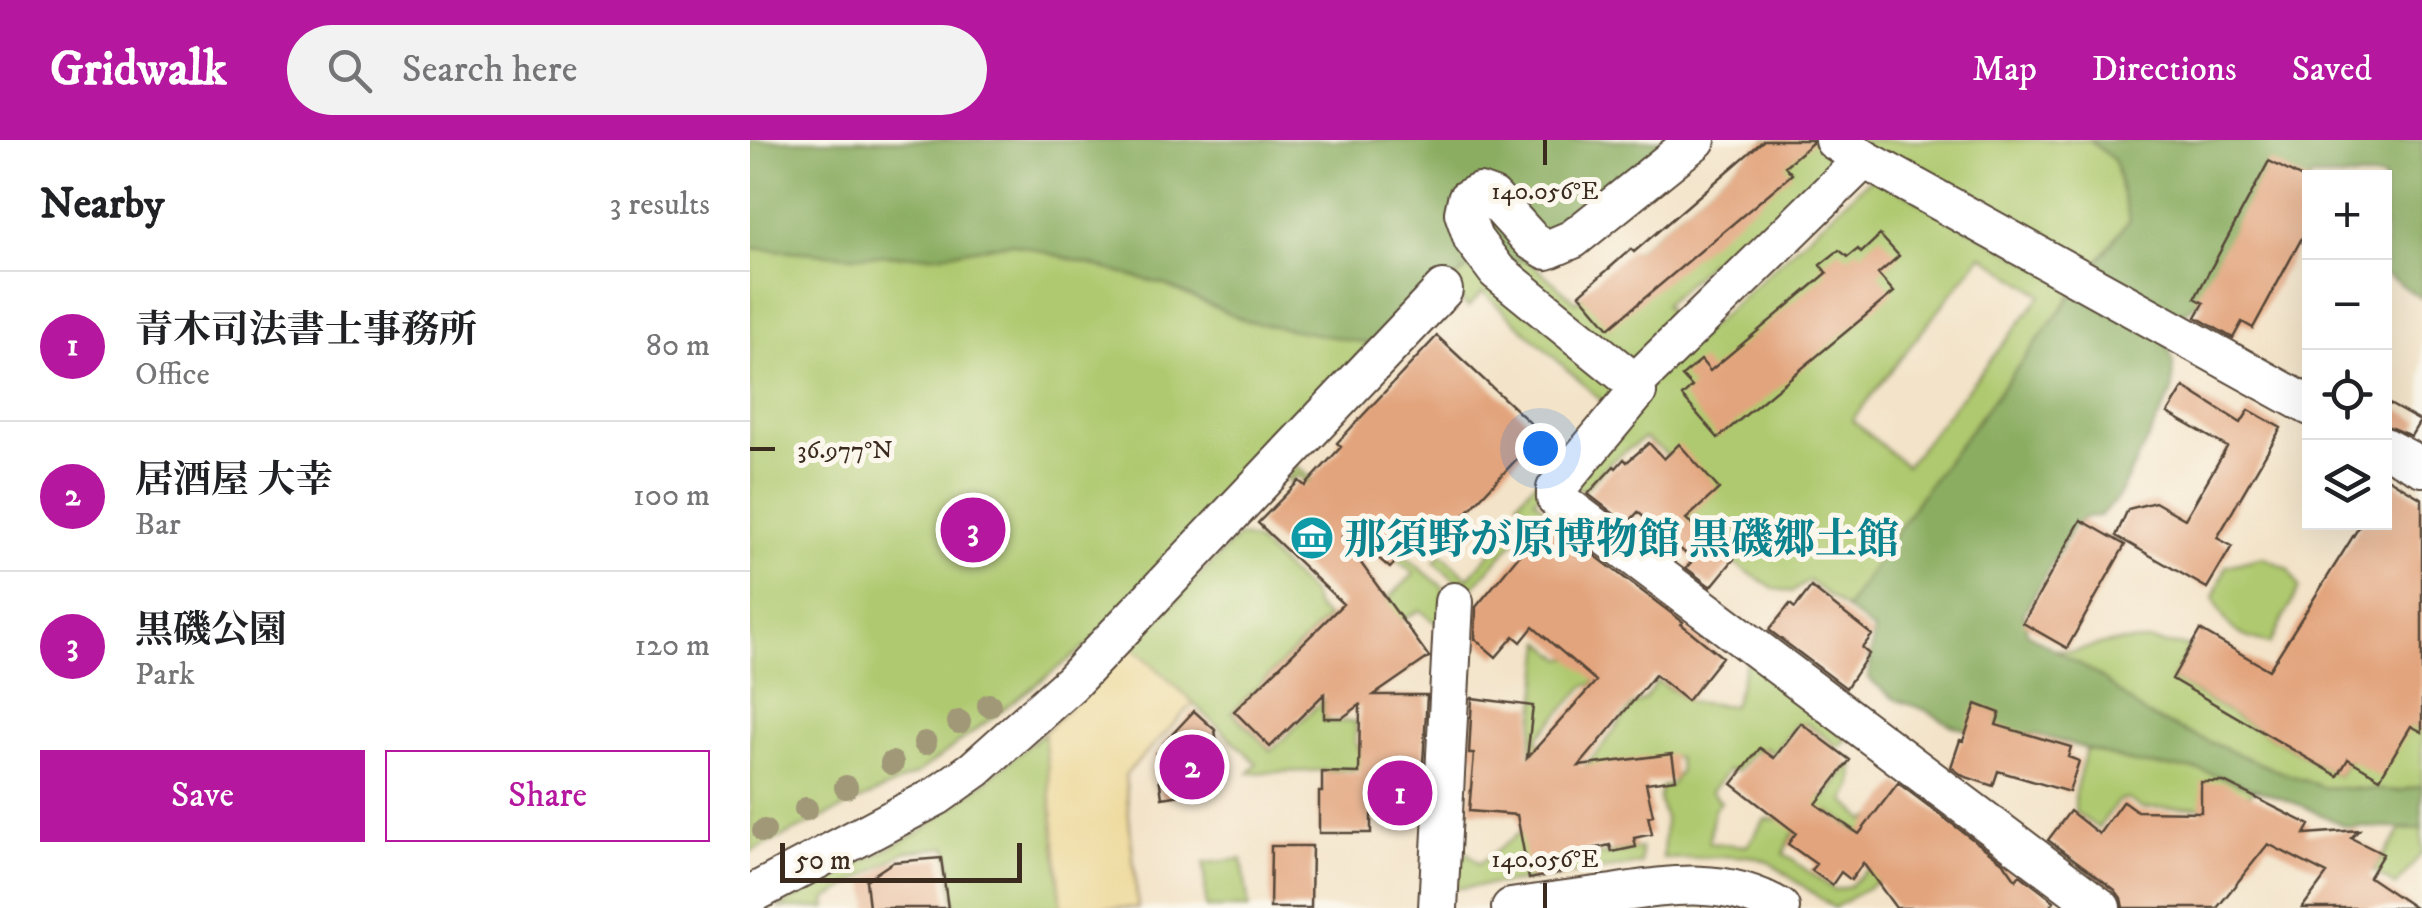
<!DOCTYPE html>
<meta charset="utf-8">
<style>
:root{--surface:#fff;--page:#f2f2f2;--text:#202124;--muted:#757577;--line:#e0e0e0;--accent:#b5179e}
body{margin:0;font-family:"IM FELL DW Pica","Noto Serif JP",serif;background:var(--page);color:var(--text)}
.controls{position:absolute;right:30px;top:30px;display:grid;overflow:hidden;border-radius:0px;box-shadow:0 10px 40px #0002}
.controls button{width:90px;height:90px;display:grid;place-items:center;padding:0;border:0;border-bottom:2px solid var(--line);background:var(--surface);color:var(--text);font:50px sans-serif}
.scale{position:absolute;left:30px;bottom:25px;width:242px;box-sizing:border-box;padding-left:10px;border:5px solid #3b2a1e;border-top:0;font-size:28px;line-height:35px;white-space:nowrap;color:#3b2a1e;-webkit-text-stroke:8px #fbf7ec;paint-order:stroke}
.you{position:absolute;left:790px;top:308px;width:35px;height:35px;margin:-25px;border:8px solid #fff;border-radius:50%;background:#1a73e8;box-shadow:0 0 0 15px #1a73e833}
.badge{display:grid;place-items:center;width:65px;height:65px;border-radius:50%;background:var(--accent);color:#fff;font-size:32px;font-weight:700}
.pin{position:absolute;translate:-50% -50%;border:5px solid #fff;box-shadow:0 2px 10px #0006}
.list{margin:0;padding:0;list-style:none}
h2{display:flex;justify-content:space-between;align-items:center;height:130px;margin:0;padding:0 40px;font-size:42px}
h2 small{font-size:32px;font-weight:400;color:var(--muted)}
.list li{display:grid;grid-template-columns:65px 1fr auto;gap:30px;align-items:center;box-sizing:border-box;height:150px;padding:0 40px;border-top:2px solid var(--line)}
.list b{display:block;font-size:38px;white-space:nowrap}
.list p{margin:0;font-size:32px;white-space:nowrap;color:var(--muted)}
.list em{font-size:32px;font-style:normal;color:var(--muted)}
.actions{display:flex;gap:20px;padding:30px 40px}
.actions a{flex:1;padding:22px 0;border:2px solid var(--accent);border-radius:0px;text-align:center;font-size:35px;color:var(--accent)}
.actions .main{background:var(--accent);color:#fff}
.icon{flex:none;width:55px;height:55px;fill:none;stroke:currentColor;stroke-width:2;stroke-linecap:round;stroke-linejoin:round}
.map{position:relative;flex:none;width:1672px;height:768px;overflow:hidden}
header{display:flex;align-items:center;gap:60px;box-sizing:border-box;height:140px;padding:0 50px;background:var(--accent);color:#fff}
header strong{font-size:48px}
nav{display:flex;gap:55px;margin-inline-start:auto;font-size:35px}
.search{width:700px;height:90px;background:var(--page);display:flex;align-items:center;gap:25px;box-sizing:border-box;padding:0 35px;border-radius:55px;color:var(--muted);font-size:38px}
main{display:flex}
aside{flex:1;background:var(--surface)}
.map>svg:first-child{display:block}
</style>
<header>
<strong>Gridwalk</strong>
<div class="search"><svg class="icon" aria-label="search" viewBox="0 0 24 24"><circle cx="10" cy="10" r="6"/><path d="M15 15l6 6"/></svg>Search here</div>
<nav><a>Map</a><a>Directions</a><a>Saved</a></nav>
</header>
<main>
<aside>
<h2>Nearby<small>3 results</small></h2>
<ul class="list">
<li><span class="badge">1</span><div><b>青木司法書士事務所</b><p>Office</p></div><em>80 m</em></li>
<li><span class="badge">2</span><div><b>居酒屋 大幸</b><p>Bar</p></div><em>100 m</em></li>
<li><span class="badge">3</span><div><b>黒磯公園</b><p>Park</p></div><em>120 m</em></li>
</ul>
<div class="actions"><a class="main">Save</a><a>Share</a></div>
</aside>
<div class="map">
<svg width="1672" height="768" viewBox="0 0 1672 768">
<rect width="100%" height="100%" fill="#fbf7ec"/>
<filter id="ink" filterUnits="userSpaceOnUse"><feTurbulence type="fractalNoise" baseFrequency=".01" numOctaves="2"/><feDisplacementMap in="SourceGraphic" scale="20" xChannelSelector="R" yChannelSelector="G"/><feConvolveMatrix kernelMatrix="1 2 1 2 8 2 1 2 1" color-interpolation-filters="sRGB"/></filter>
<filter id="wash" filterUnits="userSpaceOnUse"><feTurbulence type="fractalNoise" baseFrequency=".0048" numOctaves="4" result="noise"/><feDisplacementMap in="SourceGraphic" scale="40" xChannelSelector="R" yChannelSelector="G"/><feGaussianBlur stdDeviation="2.25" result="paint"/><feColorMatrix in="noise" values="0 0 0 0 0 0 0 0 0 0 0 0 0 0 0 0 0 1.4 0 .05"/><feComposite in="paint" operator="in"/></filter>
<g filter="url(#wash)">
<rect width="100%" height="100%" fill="#f3e3c8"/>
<path fill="#afc96f" stroke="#757a46" stroke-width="2.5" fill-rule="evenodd" d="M0 0 687 132 337 506 167 634 0 712Z
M1016 0H1066L1093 19 976 132 962 120 914 165 926 181 889 218 872 221 754 121 778 120 826 162Z
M1097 0H1339L1364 20 1380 79 1337 135Z
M1123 36 1327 148 1174 351 1096 469 1059 441 1042 452 1022 448 961 408 925 367 933 335 913 311 894 298 859 323 833 351 822 342 906 236ZM1232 115 1292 155 1156 326 1102 280Z
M719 127 869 243 867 263 784 359 794 368 719 452 684 422 692 414 718 438 778 371 768 361 855 264 733 152 718 167 695 147Z
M546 326 694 448 691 487 670 470 651 481 618 443 638 459 664 434 548 335 539 342 536 338Z
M489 396 506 401 561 454 565 466 577 478 482 572 521 611 574 559 573 578 582 582 606 581 605 602 610 611 627 615 678 617 680 627 499 633 507 623 381 505Z
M1513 417 1539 429 1549 448 1520 504C1487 497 1477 490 1464 458L1476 426Z
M882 491 843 544 835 546 788 597 790 610 829 632 852 607 882 566 895 559 907 541 940 562 983 566 998 517 1097 599 1089 607 1057 584H1046L1023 614 1016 608 1003 612 987 631 978 630 961 652 971 662 964 669 959 703 997 706 1015 679H1032L1066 658 1077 656 1099 626H1104L1103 647 1095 661 1116 681 1122 677 1128 705 1081 672 1054 678 1039 700 1034 714 1084 750 1098 747 1119 728 1173 714 1084 768 1019 722 1000 716 913 719 915 679 909 660 911 647 921 645 930 631 927 617 873 622 822 705 831 715 855 714 891 708V724L776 741 699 749 702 714 718 713 729 724 786 680 779 628 793 502 813 519 829 518Z
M1397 501 1440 507 1422 539 1588 636 1633 568 1672 592V646L1650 651 1572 647 1523 629 1396 575 1349 537 1304 509 1322 512 1357 503Z
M294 592 312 768H205L198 707 155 712 76 760 77 768H27L174 689 235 642Z
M1336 609 1388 624 1451 630 1505 649 1491 664 1464 670 1446 667 1392 668 1377 659 1369 660 1348 688 1325 672V652Z
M1672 689V713L1646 746 1623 731 1651 690Z
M492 719 499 768H456L454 723Z"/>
<path fill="#8bad62" stroke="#636c40" stroke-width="2.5" d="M0 0H928L778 120 728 123 719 127 626 205 496 181 415 145 261 103 188 115 104 116 0 108Z
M1339 0H1672V159L1635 134 1634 38H1560L1559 56 1518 36 1448 163 1424 181 1415 196 1423 222 1422 252 1367 359 1349 376 1336 377 1324 385 1274 473 1277 493 1352 538 1396 575 1523 629 1572 647 1650 651 1672 646V689L1597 687 1553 666 1451 630 1388 624 1286 594 1245 599 1201 585 1175 570 1144 559 1118 538 1124 491 1096 469 1174 351 1379 80 1364 20Z"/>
<path fill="#eeda9e" stroke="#94825e" stroke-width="2.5" d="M381 505 444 563 375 635 388 768H312L294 592Z"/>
<g id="blocks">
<path fill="#e2a47d" d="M1014 0H1062V3L1035 26 1042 34 859 188 830 154 881 109 884 112Z
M1519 21 1560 42V83L1503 188 1492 182 1483 198 1446 177 1454 163 1445 158Z
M1130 95 1149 116 1128 134 1144 152 968 298 932 256 942 247 932 236 951 220 960 231 1077 133 1070 125 1089 110 1098 117 1108 109 1111 113Z
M687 196 791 293 692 399 678 387 640 428 598 392 592 397 679 517 624 555H677L670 675H621V693H569V652H572V632L609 633 610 565 592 578H574V554L520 607 484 571 593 464 508 383 549 341 555 346 591 307 587 303Z
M1434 247 1491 283 1499 270 1531 288 1467 398 1482 406 1457 448 1366 396 1378 369 1405 362 1435 379 1477 307 1418 273Z
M1634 261 1670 281 1661 296 1634 285Z
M899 303 914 319 929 304 969 349 936 379 984 419 961 447 936 428 943 420 888 372 877 384 838 354 864 326 866 328 874 319 877 322Z
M1634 336 1672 359V592L1661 586 1630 638 1598 619 1588 636 1422 539 1450 490 1519 530 1612 382H1634Z
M1331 380 1375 405 1317 508 1273 483Z
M795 384 804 391 807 387 933 482 931 484 972 517 937 561 905 535 829 626 922 614 926 639 896 643 903 675 898 676 902 694 884 698 886 707 862 712 860 705 807 717 810 733 779 739 767 675 719 671 724 614H719L722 558 783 566 777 618 846 541 783 487 771 502 764 496 746 517 725 499 726 467Z
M1061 447 1122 495 1112 508 1119 514 1096 548 1019 490 1040 464 1045 468Z
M1226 564 1250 573 1246 585 1321 607 1318 617 1329 621 1319 652 1248 631 1243 646 1213 636 1201 627 1210 600 1213 601Z
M444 571 465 590 473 643 463 645V650L412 658 406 613 416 612 414 603Z
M1051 583 1100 620 1066 664 1109 694 1148 643 1254 723 1266 740 1270 735 1304 761 1299 768H1146L1113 723 1101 740 1091 732 1082 745 1061 730 1066 724 1038 704 1046 693 982 644 1010 608 1024 618Z
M1451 642H1474L1560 685 1555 694 1609 690 1601 698 1633 714 1619 737 1665 768H1552L1577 734 1518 704 1467 768H1373L1371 758 1365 750 1298 700 1320 671 1349 694 1373 661 1387 671 1451 672Z
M521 706H562L561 768H520Z
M191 718 198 768H119L116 740 143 722Z"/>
</g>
</g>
<g filter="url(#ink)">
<use href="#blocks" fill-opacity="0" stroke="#574638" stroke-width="2.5"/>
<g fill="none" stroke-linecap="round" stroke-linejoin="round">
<defs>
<path id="minor" d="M1084 0 1114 19 885 243 887 252 806 349V358L1351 768
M1114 19 1560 266
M885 243 747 131 723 99 714 73 717 59 729 53 743 58 782 101 797 110 823 99 946 0
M1634 307 1672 327
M0 755 187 656 225 629 321 543 693 150
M688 768 704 462
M761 768C794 763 828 758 862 754 921 745 977 736 1030 768"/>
</defs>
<use href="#minor" stroke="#574638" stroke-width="42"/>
<use href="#minor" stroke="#fff" stroke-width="38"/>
</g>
<g fill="#a19878">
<circle cx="239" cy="565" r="12"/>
<circle cx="209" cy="582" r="12"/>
<circle cx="175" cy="603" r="12"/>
<circle cx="142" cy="623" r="12"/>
<circle cx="96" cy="647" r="12"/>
<circle cx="56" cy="669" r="12"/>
<circle cx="14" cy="691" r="12"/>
</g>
</g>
<path fill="none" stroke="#3b2a1e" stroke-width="4" d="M795 0V25M0 309H25M795 743V768"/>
<defs>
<symbol id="museum-disc" viewBox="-11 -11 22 22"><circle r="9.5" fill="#0f9aa8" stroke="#fbf7ec"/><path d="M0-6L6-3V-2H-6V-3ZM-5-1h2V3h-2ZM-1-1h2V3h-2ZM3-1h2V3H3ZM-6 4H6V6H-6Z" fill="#fff"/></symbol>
</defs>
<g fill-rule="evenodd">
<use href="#museum-disc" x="537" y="373" width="50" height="50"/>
</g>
<g text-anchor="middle" stroke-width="10" stroke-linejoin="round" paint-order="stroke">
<g font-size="42" font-weight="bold" fill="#0d838f" stroke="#fbf7ec" text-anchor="start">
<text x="594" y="413">那須野が原博物館 黒磯郷土館</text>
</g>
</g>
<g font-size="25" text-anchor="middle" fill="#3b2a1e" stroke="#fbf7ec" stroke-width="10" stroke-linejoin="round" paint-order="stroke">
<text x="795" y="59">140.056°E</text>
<text x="95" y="318">36.977°N</text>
<text x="795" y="727">140.056°E</text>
</g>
</svg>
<div class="controls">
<button>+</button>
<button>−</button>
<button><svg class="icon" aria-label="locate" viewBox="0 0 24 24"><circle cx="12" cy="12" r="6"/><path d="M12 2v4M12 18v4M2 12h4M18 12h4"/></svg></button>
<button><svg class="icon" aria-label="layers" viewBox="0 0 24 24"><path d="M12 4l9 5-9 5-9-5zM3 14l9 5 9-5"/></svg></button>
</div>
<div class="scale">50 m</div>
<div class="you"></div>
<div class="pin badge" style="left:650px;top:653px">1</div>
<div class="pin badge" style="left:442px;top:627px">2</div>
<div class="pin badge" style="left:223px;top:390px">3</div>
</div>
</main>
